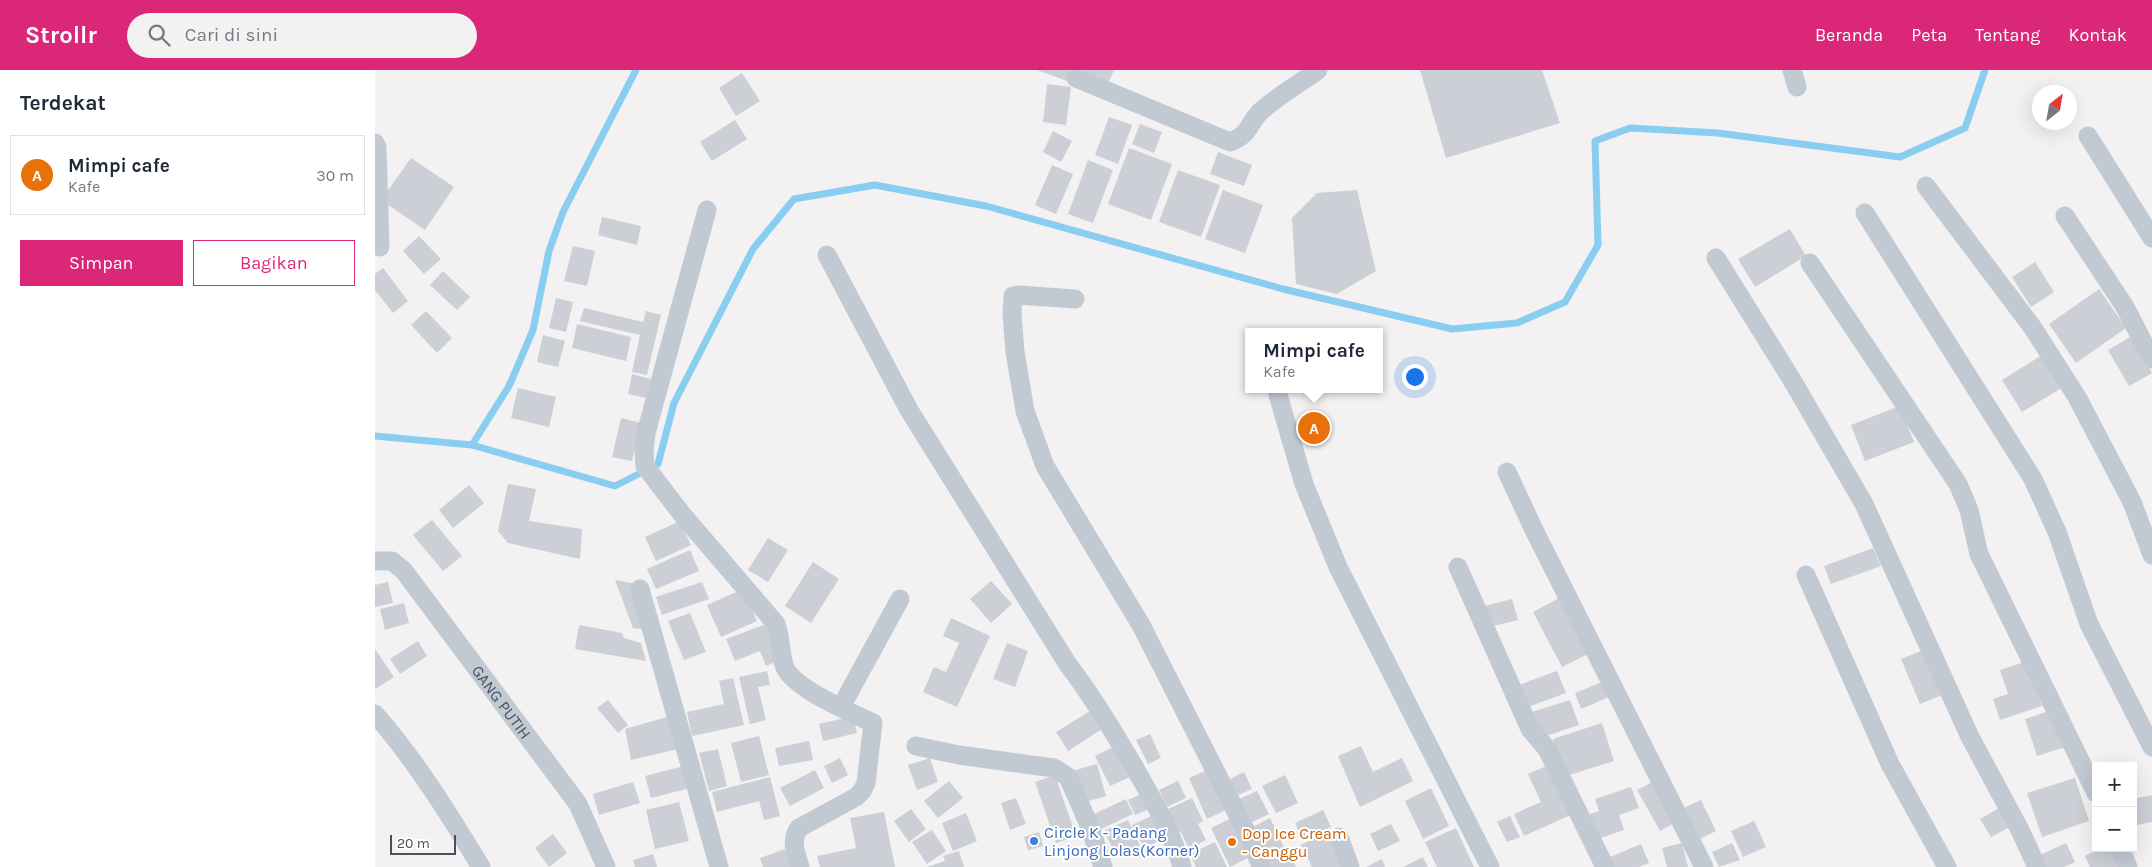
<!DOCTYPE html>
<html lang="id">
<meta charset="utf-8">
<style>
:root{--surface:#fff;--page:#f2f2f3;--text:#1f2937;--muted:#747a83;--line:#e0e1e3;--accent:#db2777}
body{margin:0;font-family:Karla,sans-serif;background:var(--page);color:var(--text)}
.controls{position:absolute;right:15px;bottom:15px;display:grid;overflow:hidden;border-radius:0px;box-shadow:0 5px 20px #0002}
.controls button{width:45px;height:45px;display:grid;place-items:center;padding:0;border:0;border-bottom:1px solid var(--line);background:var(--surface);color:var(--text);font:25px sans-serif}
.compass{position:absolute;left:1657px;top:15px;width:45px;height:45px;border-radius:50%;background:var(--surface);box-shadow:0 5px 20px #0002;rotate:31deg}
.scale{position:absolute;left:15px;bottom:12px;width:66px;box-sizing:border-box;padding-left:5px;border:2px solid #47515f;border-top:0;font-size:14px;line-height:18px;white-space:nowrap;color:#47515f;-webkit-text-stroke:4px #fff;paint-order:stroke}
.you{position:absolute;left:1039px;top:306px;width:18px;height:18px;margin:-12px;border:4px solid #fff;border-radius:50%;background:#1a73e8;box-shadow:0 0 0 8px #1a73e833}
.badge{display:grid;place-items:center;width:32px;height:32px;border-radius:50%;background:var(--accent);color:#fff;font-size:16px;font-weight:700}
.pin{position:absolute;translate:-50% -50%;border:2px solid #fff;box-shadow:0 1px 5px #0006}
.popup{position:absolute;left:870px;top:258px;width:138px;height:65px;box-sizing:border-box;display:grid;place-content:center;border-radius:0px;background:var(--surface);filter:drop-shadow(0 1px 4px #0005);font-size:16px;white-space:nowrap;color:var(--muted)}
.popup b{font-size:19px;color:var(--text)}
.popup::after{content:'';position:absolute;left:50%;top:100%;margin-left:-10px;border:10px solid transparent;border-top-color:var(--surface)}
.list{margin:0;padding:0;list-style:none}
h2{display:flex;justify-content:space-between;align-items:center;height:65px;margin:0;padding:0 20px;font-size:21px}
h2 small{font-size:16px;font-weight:400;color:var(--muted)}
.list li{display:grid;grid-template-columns:32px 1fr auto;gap:15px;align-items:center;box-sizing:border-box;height:80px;margin:0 10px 10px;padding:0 10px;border:1px solid var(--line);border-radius:0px}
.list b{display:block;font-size:19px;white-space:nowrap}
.list p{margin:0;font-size:16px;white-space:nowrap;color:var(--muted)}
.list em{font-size:16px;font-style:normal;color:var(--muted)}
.actions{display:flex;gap:10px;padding:15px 20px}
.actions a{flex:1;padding:11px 0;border:1px solid var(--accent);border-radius:0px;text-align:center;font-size:18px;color:var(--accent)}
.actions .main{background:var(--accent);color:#fff}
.icon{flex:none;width:28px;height:28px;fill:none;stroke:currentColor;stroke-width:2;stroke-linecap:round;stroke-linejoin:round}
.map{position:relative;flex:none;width:1777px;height:797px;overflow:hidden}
header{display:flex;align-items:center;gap:30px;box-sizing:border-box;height:70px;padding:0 25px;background:var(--accent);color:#fff}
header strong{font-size:24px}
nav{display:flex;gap:28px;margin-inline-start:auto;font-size:18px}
.search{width:350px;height:45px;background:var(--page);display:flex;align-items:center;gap:12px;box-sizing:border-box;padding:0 18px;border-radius:28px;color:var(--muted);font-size:19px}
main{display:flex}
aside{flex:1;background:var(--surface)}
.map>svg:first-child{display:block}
</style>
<header>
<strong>Strollr</strong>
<div class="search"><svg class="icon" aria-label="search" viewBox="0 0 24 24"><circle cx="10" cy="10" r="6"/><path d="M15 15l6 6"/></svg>Cari di sini</div>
<nav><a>Beranda</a><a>Peta</a><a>Tentang</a><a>Kontak</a></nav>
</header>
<main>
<aside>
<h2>Terdekat<small></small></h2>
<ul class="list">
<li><span class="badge" style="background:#e8710a">A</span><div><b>Mimpi cafe</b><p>Kafe</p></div><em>30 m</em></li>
</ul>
<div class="actions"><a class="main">Simpan</a><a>Bagikan</a></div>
</aside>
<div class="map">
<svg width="1777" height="797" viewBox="0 0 1777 797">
<rect width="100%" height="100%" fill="#f3f1f1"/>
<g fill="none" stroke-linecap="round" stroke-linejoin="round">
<path stroke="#89cdf1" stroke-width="7" d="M0 366 97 375 240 416 283 394 299 333 378 179 419 129 500 115 611 136 908 219 1077 259 1142 253 1190 232 1223 175 1220 71 1255 58 1343 63 1525 87 1590 58 1610 0
M97 375 134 316 158 260 174 181 188 142 261 0"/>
</g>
<path fill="#cccfd5" d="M662 0H696L692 11Z
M707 0H739L734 12Z
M1045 0H1167L1185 53 1071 88Z
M367 3 385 31 361 46 344 18Z
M672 14 696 17 691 55 668 52Z
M734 47 757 55 743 94 720 85Z
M360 50 372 69 337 91 325 72Z
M765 54 787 62 779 83 757 74Z
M678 61 697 71 686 92 668 82Z
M754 78 797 94 776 150 733 134Z
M843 82 877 95 869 116 835 104Z
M36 88 79 117 50 160 6 130Z
M713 90 738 100 718 153 693 144Z
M677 95 698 104 681 144 660 135Z
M803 100 845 115 826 167 784 152Z
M848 120 888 135 870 183 830 169Z
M982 120 1001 201 962 224 921 214 917 148 942 123Z
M227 147 266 156 262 175 223 165Z
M1415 159 1431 186 1380 217 1363 189Z
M44 166 66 189 49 204 28 181Z
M198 176 220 181 212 216 189 211Z
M1660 192 1679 222 1656 237 1637 207Z
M8 198 33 231 18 243 0 220V204Z
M68 201 95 227 82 240 55 215Z
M1724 219 1751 258 1701 293 1674 254Z
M181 228 198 232 191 262 174 258Z
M209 238 268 252 271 241 286 245 272 305 257 302 265 265 205 251Z
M51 241 77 268 62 283 36 255Z
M202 254 256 267 251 291 197 278Z
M168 265 190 271 183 297 162 292Z
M1757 266 1777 303 1754 316 1733 280Z
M1670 283 1690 316 1647 342 1627 310Z
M257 304 276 309 271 328 253 324Z
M143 318 181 327 174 357 136 348Z
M1525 336 1539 372 1490 391 1476 355Z
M246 348 266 353 257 391 237 387Z
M133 414 161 419 154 451 207 459 205 489 133 473 123 461Z
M94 415 109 433 78 458 64 440Z
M57 450 87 486 68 501 38 465Z
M305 451 316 475 281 491 270 467Z
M393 468 413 480 393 512 373 500Z
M1498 478 1506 496 1456 514 1449 496Z
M315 480 324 501 281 519 272 499Z
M438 492 464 509 436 553 410 536Z
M240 510 262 514 276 560 258 558Z
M616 511 637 534 616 553 595 529Z
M13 512 18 533 0 537V515Z
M327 512 334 529 287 545 281 527Z
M368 519 382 551 346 567 332 535Z
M1186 527 1215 583 1187 597 1158 542Z
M1137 529 1143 550 1114 557 1109 536Z
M29 533 34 553 10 560 5 539Z
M315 543 331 582 309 590 293 551Z
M576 548 615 566 582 637 548 622 559 597 571 602 584 573 568 566Z
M391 554 405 590 391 596 385 581 360 591 351 569Z
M204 555 247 563 249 568 266 573 271 591 200 579Z
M43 571 52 586 25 604 15 589Z
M632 573 653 581 640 617 618 609Z
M1554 578 1572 623 1545 634 1526 589Z
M0 579 19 607 0 619Z
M1652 591 1667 636 1625 650 1618 629 1633 624 1625 600Z
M392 601 395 615 383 617 391 650 375 654 364 607Z
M1182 601 1191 623 1150 638 1141 616Z
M358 608 369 655 317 666 312 642 349 634 344 611Z
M1227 612 1234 627 1206 639 1200 623Z
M233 630 253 655 243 663 222 638Z
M1195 630 1204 655 1165 668 1157 642Z
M1677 640 1690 677 1662 686 1650 649Z
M715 641 727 659 693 681 681 662Z
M295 646 303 679 256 690 250 659Z
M478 646 482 663 448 671 444 654Z
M1227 653 1239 691 1191 706 1178 669Z
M775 664 786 688 773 694 761 670Z
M384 666 394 705 366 712 356 673Z
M434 671 438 690 404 696 400 678Z
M742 675 757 706 735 716 720 686Z
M986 676 998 702 1027 688 1038 711 985 737 963 686Z
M343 679 352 716 334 721 324 683Z
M465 688 473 705 457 713 449 696Z
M555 688 563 712 542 720 533 695Z
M1178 693 1200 743 1149 766 1139 744 1166 732 1153 704Z
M722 694 731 726 707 733 697 701Z
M309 696 315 718 276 728 270 706Z
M440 700 449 718 415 736 405 718Z
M832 700 853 739 832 749 814 708Z
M869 702 877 719 859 727 851 711Z
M680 705 701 766 681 773 660 712Z
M910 705 923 733 901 743 887 716Z
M395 707 405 746 389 750 384 731 342 742 337 722Z
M1700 708 1714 751 1667 767 1652 723Z
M574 711 588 728 563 748 549 731Z
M803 711 811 728 792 737 784 720Z
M1279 711 1301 752 1285 761 1262 720Z
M258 712 265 733 224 745 218 724Z
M1256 717 1264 738 1244 745 1249 760 1223 769 1215 744 1224 741 1220 729Z
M1056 718 1074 756 1048 769 1030 731Z
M882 721 894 744 875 753 864 729Z
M771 722 779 737 760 745 753 730Z
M1777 725V752L1758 756V729Z
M641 728 651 754 635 760 626 733Z
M817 728 828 751 823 754 831 770 814 779 806 762 803 763 791 740Z
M751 729 758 744 726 759 719 744Z
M1326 730 1341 761 1321 771 1307 739Z
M304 732 314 771 280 779 271 740Z
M1631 734 1642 753 1616 767 1605 749Z
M536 739 551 759 534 772 519 751Z
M948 740 956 757 928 770 920 753Z
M509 742 520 797H445L442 786 481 778 475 748Z
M591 743 602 771 578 781 567 753Z
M781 744 792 767 769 778 757 755Z
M1135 746 1145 767 1132 772 1122 752Z
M859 747 877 786 855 797 836 758Z
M895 748 909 777 889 786 876 758Z
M753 750 765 776 742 787 729 761Z
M1379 751 1391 777 1368 787 1356 761Z
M1016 754 1025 771 1003 781 995 764Z
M1081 758 1099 797H1062L1050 772Z
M557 760 571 781 552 794 537 772Z
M664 762 668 776 653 780 649 767Z
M952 762 969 797H937L926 775Z
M178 764 192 783 174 797 160 778Z
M840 772 852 797H821L815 784Z
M1307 773 1313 797H1292L1287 778Z
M1357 773 1365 790 1344 797 1337 782Z
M1691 773 1700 792 1689 797H1671L1665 785Z
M1266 774 1274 793 1264 797H1237L1233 788Z
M1726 778H1742L1751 797H1715L1710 786Z
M410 779 416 797H388L385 788Z
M913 780 921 797H893L890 791Z
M584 781 589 797H552L570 791 568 786Z
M278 784 282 797H260L258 790Z
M1048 787 1053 797H1028Z
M1007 789 1010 797H991Z"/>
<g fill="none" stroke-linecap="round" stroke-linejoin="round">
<g stroke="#c1c9d3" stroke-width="19">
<path d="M1417 0 1422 17"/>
<path d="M701 8 855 72C876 64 872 55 885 42 902 26 924 14 943 0"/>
<path d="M1713 66 1777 168"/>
<path d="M0 73 2 77 5 177"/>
<path d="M1551 116 1658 258 1702 327 1757 432 1777 485"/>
<path d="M332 140 271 363 269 380 270 396 306 443 401 554C406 568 405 582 409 595 416 618 476 642 498 653L491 713 487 721 481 727 424 758C415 771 421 782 425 797"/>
<path d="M1490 143 1658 409 1682 462 1714 554 1777 677"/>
<path d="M1690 146 1750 237 1777 289"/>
<path d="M452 185 534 340 692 593C717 626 736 658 757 693 776 727 796 760 807 797"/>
<path d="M1341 188 1417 310 1489 434 1595 667 1645 760 1662 797"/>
<path d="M1435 193 1583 414 1594 440 1604 484 1721 723"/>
<path d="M700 229 643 225 638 226 637 244 640 282 650 341 670 396 766 555 879 777 886 797"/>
<path d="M903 325 929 414 963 497 1115 797"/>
<path d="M1132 402 1160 462 1329 797"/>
<path id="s1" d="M0 491H17L29 501 203 734 231 797"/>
<path d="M1083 497 1155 659 1172 679 1230 797"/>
<path d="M1431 505 1515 694 1572 797"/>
<path d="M265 519 344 797"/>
<path d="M466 637 525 529"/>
<path d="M0 644C41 691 74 744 106 797"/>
<path d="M541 676 584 685 679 698 693 707 715 757 728 797"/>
<path d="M964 767 975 797"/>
<path d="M1745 778 1753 797"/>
</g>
</g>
<circle fill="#3f7fe0" stroke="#fff" stroke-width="2" cx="659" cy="771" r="5"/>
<circle fill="#e8710a" stroke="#fff" stroke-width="2" cx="857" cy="772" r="5"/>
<g text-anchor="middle" stroke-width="4" stroke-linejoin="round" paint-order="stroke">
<g font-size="16" fill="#47515f" stroke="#fff">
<text dy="6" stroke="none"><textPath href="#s1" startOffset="196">GANG PUTIH</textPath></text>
</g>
<g font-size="16" fill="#366cbe" stroke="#fff" text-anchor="start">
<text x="669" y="768">Circle K - Padang<tspan x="669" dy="18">Linjong Lolas(Korner)</tspan></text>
</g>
<g font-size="16" fill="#c56008" stroke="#fff" text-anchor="start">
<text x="867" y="769">Dop Ice Cream<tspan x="867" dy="18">- Canggu</tspan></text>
</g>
</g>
</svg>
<div class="controls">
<button>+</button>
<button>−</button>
</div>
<svg class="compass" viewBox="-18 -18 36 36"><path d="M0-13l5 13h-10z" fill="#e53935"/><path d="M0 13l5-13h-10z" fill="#747a83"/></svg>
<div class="scale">20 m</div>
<div class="you"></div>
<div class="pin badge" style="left:939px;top:358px;background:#e8710a">A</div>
<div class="popup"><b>Mimpi cafe</b>Kafe</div>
</div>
</main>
